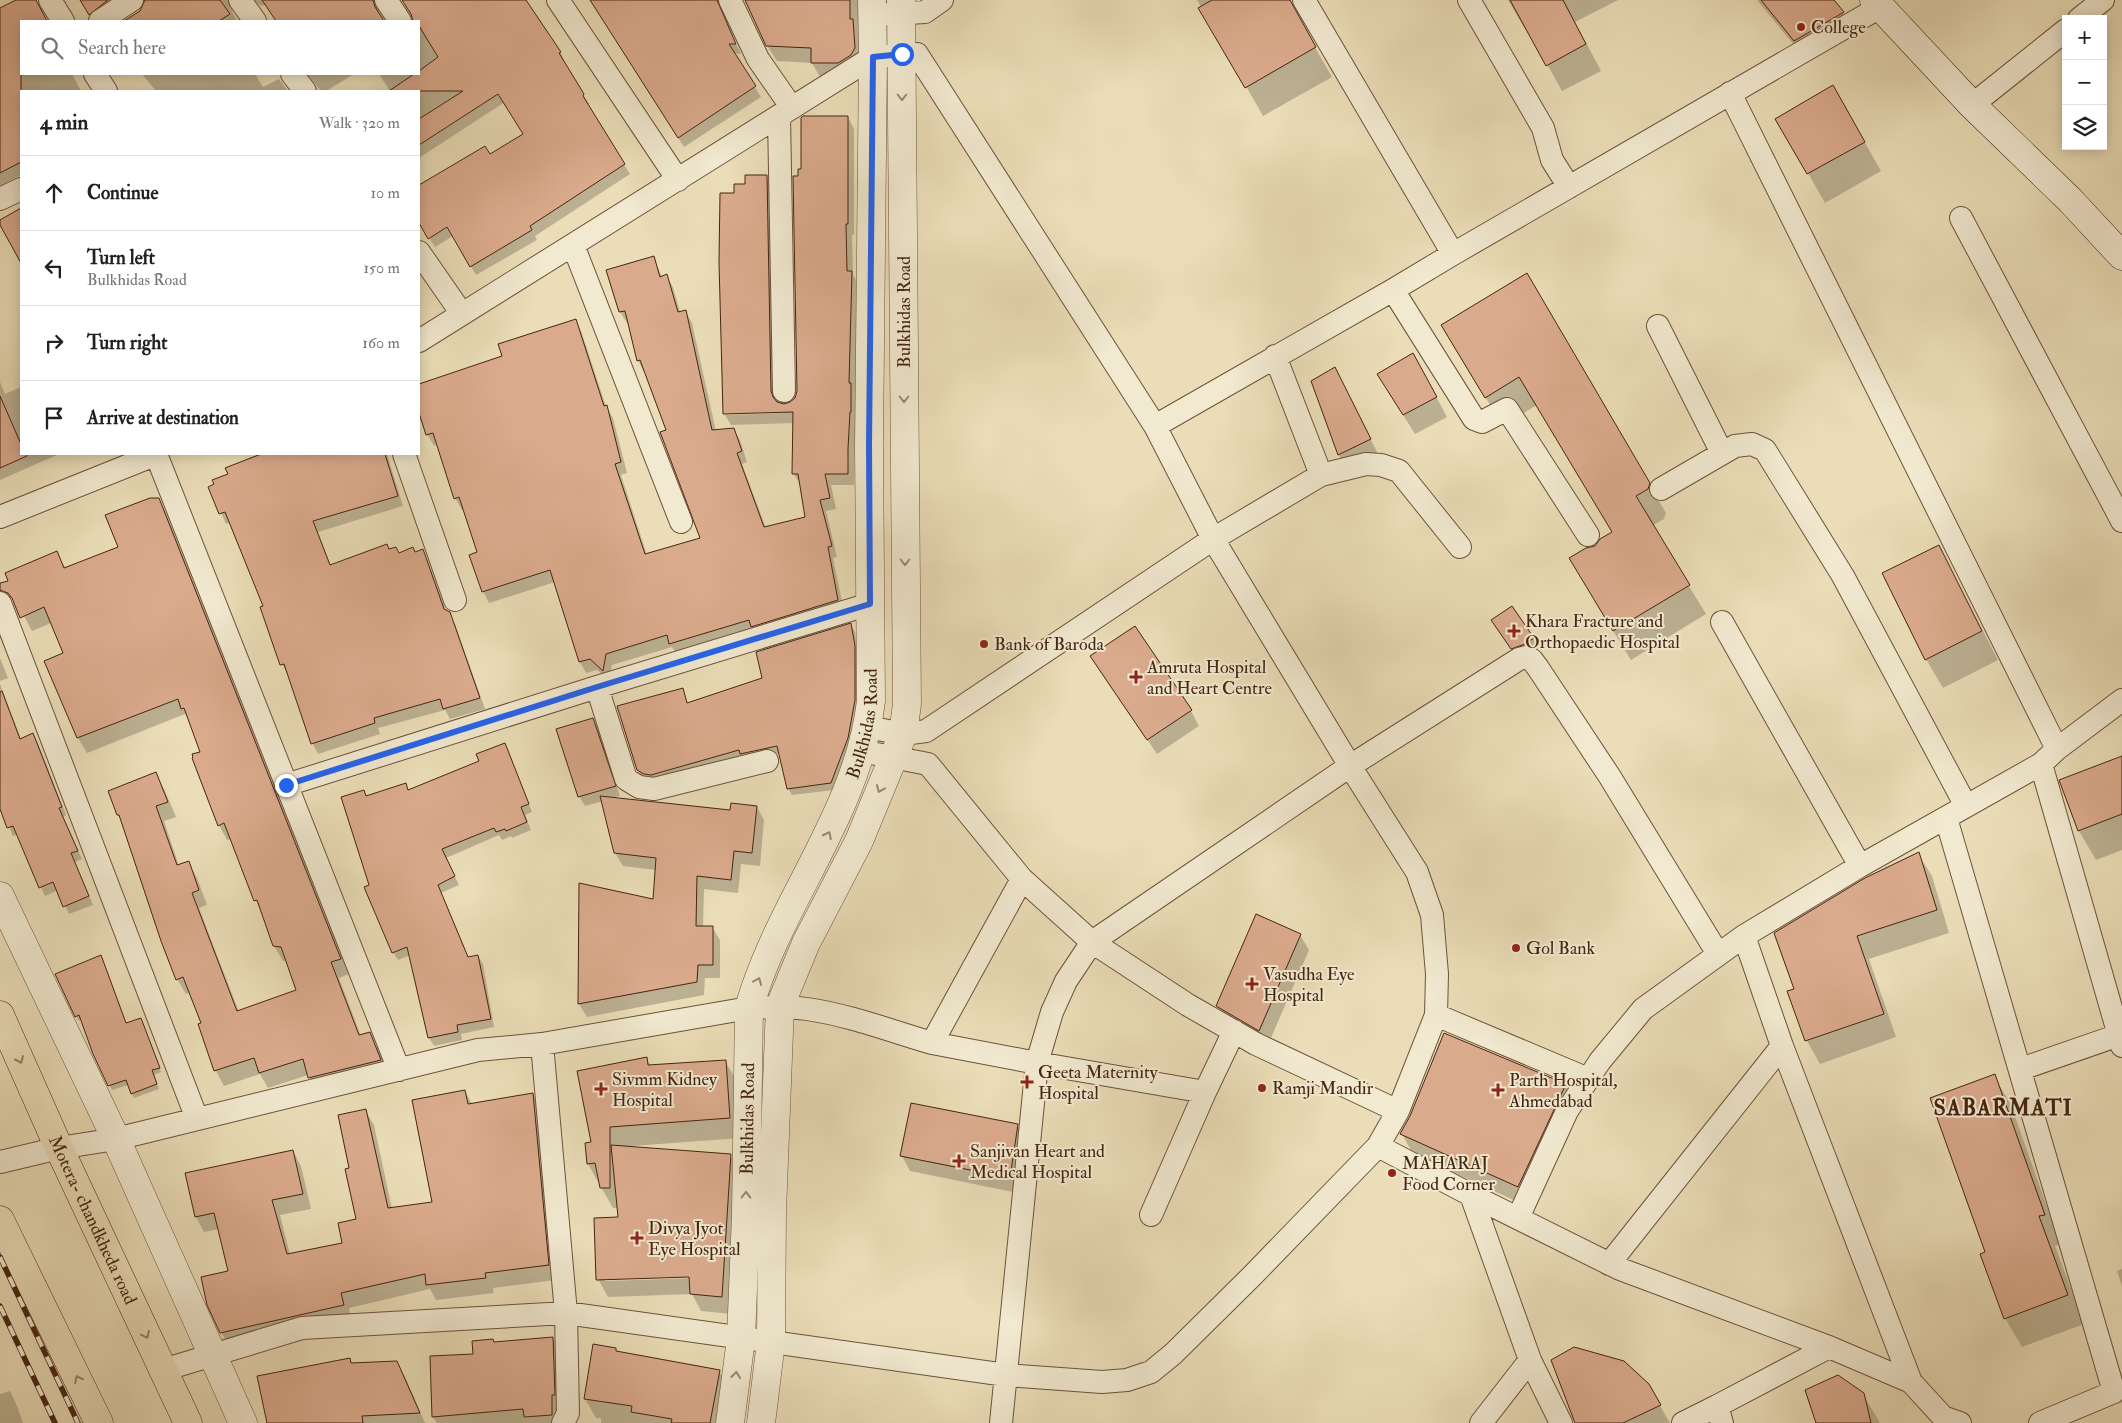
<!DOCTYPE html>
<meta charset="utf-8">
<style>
:root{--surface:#fff;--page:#f2f2f2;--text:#202124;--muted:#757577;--line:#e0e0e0}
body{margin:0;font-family:"IM FELL Double Pica",serif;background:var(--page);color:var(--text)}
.controls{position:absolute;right:15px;top:15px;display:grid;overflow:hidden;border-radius:0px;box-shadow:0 2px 12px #0003}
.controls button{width:45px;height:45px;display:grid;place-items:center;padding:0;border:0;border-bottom:1px solid var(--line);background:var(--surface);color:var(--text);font:25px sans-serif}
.stop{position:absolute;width:15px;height:15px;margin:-11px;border:4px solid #2563eb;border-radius:50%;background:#fff}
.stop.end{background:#2563eb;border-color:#fff;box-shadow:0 1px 5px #0008}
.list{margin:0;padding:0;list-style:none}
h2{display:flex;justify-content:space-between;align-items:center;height:65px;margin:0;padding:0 20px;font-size:21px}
h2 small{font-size:16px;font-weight:400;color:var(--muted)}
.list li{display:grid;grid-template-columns:32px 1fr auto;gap:15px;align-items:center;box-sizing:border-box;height:75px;padding:0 20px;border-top:1px solid var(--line)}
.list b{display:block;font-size:19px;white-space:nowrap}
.list p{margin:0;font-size:16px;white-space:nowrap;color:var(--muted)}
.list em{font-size:16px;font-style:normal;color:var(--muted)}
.icon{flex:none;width:28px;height:28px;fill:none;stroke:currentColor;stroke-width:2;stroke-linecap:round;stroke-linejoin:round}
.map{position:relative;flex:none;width:2122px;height:1423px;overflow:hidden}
.search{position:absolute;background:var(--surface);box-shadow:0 2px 12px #0003;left:20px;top:20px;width:400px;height:55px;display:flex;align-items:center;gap:12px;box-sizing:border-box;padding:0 18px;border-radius:0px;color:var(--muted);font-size:19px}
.panel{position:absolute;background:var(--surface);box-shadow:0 2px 12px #0003;left:20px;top:90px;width:400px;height:365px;border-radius:0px}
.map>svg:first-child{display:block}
</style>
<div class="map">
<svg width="2122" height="1423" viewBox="0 0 2122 1423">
<rect width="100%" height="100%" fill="#eaddb7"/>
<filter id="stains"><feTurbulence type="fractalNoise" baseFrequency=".004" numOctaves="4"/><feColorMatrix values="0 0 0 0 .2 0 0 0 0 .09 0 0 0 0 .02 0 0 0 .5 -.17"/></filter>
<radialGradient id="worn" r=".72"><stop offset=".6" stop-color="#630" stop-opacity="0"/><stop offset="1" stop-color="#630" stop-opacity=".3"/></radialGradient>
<path fill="#0003" fill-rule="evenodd" d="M19 0H36L46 21H21V74H72L81 91H21V175L0 186V9Z
M80 0H128L93 19Z
M146 0H237L233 4 232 11 237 21H125L145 7Z
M254 0H379L380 3 378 11 383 21H276L266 5 261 6Z
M403 0H518L560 52 565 62 564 63 589 104 587 105 630 174 535 236 537 240 476 275 453 236 435 247 419 222V187L484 148 489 156 524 134 505 102 419 158V91H390L379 74H419V21H414Z
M590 0H719L723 7V17L741 54 733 53 761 97 684 147Z
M749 0H859V31L862 36 864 64 821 79 812 63 777 61 767 45Z
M1197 0H1288L1332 77 1263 116Z
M1508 0H1618L1575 22 1601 71 1562 91 1527 28 1525 29Z
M1757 0H1832L1843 13 1855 32 1807 61Z
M142 74H255L263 87 279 79 288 91H156Z
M307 74H354L326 91H321Z
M1833 87 1881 171 1825 203 1777 119Z
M848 117 854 129V235H852L853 275 858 283 854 485H831L836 509 826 511 837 557 833 558 844 611 677 655 672 647 612 665 609 680 597 670 586 673 580 662 555 582 489 603 483 591 478 553 464 509 462 510 455 498 438 444 434 446 427 434 419 409V385L503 357 575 320 581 331 606 406 613 418 627 473 621 475 647 555 702 539 668 431 646 371 644 372 638 360 629 323H627L620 312 608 271 653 257 662 277 666 276 673 287 680 312 685 311 692 323 716 431 733 429 740 440 747 462 742 464 766 528 806 518 801 485 793 473 794 423 731 425 725 415 785 413 783 411 724 412 735 194 746 186 766 177 773 188 777 403 784 405 791 404 796 398 798 391 800 177Z
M21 210V262L0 223Z
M1526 274 1666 513 1664 519 1652 526 1706 614 1631 660 1587 588 1595 547 1613 533 1537 405 1503 426 1459 354Z
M1335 369 1381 460 1350 475 1339 455 1313 382Z
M1424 374 1447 417 1415 434 1390 394Z
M0 382 5 394 21 387V454H59L0 480Z
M264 454H387L403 506 318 532 331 566 389 550 399 554 416 553 422 551 428 561 446 611 455 624 485 709 450 719 445 710 378 728 380 734 318 754 313 744 289 674 288 675 282 664 264 607 231 522 226 524 210 487 229 474 227 468Z
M159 499 167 515 349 974 339 978 361 1036 369 1034 378 1049 388 1075 318 1093 308 1075 268 1088 260 1074 224 1086 216 1071 200 1025 203 1024 191 992 186 994 177 979 124 825 118 815 156 774 164 789 176 817 164 821 179 866 189 863 197 878 207 905 199 908 239 1012 298 991 287 961H283L274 946 232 839 227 840 219 825 201 753 191 724 185 714 87 753 78 738 46 661 64 654 51 623 32 631 24 616 57 553 66 569 119 547Z
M1939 547 1998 660 1943 688 1926 659Z
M851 625 855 632 858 654 859 707 851 746 834 790 792 795 788 788 780 753 656 782 642 777 638 770 682 689 688 704 764 679Z
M1499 630 1533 638 1539 648 1531 654 1518 658Z
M0 658 8 678 0 681Z
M1101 671 1191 711 1199 726 1157 754Z
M0 684 21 739 33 735 38 743 66 815 63 817 82 859 75 862 93 905 69 914 58 890 45 896 18 834 13 836 0 806Z
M592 719 598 729 620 796 611 798 731 812 757 807 764 820 760 866 741 864 738 893 704 889 703 927H712L720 940V978H705L704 995 587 1017 579 1004 654 901 656 870 623 866 615 853 603 801 585 806 579 796Z
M504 744 532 812 525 815 531 830 512 838 511 836 502 840 499 835 446 858 459 885 441 893 469 958 478 956 483 964 494 1027 461 1034 462 1040 434 1046 429 1038 410 955 398 960 393 952 370 885 363 791 367 797 406 784 409 791 480 762Z
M2122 757V850L2096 860 2079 831 2061 781Z
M1918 854 1932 876 1949 933 1869 959 1896 1037 1820 1064 1807 1041 1789 992 1795 990Z
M1300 935 1309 950 1268 1045 1226 1021 1218 1006Z
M103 961 127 1025 143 1024 161 1072 154 1075 159 1089 134 1098 128 1085 112 1090 94 1054 82 1019 79 1021 76 1016Z
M646 1058 651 1066 725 1061 737 1081 741 1138 632 1146V1148L730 1155 740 1173 731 1314 701 1311 692 1294 608 1297 598 1279 619 1219 618 1208H613L588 1164 593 1143ZM695 1275V1278L605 1281V1278Z
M1994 1076 2011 1105 2060 1244 2055 1246 2084 1324 2022 1347 2005 1318 1986 1253Z
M1565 1085 1577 1105 1529 1207 1413 1154 1402 1134Z
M465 1091 472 1104 533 1094 541 1109 556 1280 493 1288 494 1293 436 1300 430 1289 349 1308 351 1320 230 1347 221 1332 230 1272 219 1229 204 1232 196 1217 293 1151 301 1166 311 1209 280 1215 290 1255 344 1244 357 1220 351 1169 365 1110 374 1125 392 1209 433 1203Z
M1017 1125 1026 1140 1018 1193 910 1171 902 1156Z
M2122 1269V1286L2117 1271Z
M553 1338 571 1369 572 1423H437L433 1417 475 1355 494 1343Z
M615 1349 618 1353 719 1371 730 1390 724 1423H601V1418H596L585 1399Z
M350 1359 352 1364 396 1362 407 1381 425 1423H268Z
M1648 1385 1670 1423H1576Z
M10 1391 15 1401 23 1423H0V1394Z
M1863 1394 1880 1423H1817Z"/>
<path fill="#daaa8c" stroke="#452411" d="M16 0H36L47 21H21V162L0 173V8Z
M80 0H108L89 15Z
M145 0H220L230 14 219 21H124L140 11Z
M262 0H373L375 7 384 21H276Z
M402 0H526L561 52 559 53 584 94 583 96 625 164 530 226 532 230 470 267 447 227 428 239 419 223V185L485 146 490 154 523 134 498 94 419 145V119L463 91H389L414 74H419V71L438 57 419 26V21H413L411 14Z
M590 0H717L736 44H729L756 86 678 138Z
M745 0H850V19H853L855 48 851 55 838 63H811V48L766 46Z
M1212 0H1290L1316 47 1245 88 1198 8Z
M1510 0H1563L1586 44 1546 66Z
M1761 0H1834L1844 12 1794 41Z
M1833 85 1865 142 1807 174 1775 119Z
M803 116H848V224H846L847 271H852L849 383H851V412H850L848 449V474H825L830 498 820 500 832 546 828 547 838 600 751 627 749 620 669 644 667 635 606 654 603 671 590 659 579 662 550 570 482 592 469 555 477 552 459 497 454 499 433 433 426 435 419 413V384L502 356 498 344 576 319 604 406 607 405 621 462 615 464 645 554 700 538 660 432 666 430 640 360 637 361 625 311 619 312 606 270 654 256 660 277 667 274 678 312 686 310 712 430 734 428 742 451 737 453 764 527 805 517 798 474H792L793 412 723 414 719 262 720 193H734V184H745V175H767L771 391 773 397 777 402 784 404 790 402 795 398 797 391 793 176H798V169H801V118Z
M21 208V263L0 225V220Z
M1527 273 1650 483 1648 489 1636 496 1690 585 1613 631 1569 558 1586 548 1595 546 1600 539 1612 532 1519 377 1485 398 1441 325Z
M1413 353 1437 397 1403 415 1377 374Z
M1335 367 1371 439 1338 455 1311 381Z
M0 396 21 444V454H26L27 456 0 468Z
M261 454H385L398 496 313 521 330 565 387 544 389 549 396 547 399 553 413 547 415 552 423 549 444 609 450 612 480 698 443 709 440 699 374 718 375 723 311 744 284 664 280 665 260 607 263 606 225 512 219 514 208 487 214 484 212 480 228 474 225 468Z
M150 498H159L341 959 331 962 359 1035 370 1032 381 1060 308 1078 303 1059 259 1073 254 1058 214 1071 198 1024 201 1023 183 977 176 980 161 941 119 815H117L108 791 156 772 168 802 156 806 177 865 189 861 199 890 192 893 237 1011 296 990 281 947 273 946 257 900 254 901 224 823 218 826 192 758 193 757 192 754 200 752 184 708 181 709 178 699 77 738 44 661 63 653 44 607 20 618 12 598 8 593 0 590V583L8 581 5 573 57 551 64 568 118 547 105 515Z
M1939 545 1982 631 1925 660 1882 573Z
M1512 606 1534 638 1525 644 1511 649 1491 620Z
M851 623 855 646V700L848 738 831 783 787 789 777 746 740 754 739 750 651 775 644 774 637 770 617 706 683 688 687 703 762 678 756 652Z
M1135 626 1192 710 1147 740 1090 656Z
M2 691 20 739 33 733 62 807 59 808 78 851 71 853 89 896 63 907 53 882 39 888 13 826 7 828 0 809V692Z
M593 718 616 786 578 797 556 729Z
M505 743 529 804 521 807 527 822 506 831 505 829 496 832 494 828 442 849 455 876 438 885 468 957 478 955 491 1019 457 1025 458 1032 428 1038 407 947 392 953 364 887 369 885 341 797 364 790 366 796 406 783 408 790 479 761 476 754Z
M2122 756V814L2078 831 2059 780Z
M600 796 730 810 731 803 757 806 752 853 734 851 731 880 697 876 696 926H713V965H698L697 982 578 1004 579 883 653 899 656 858 614 853Z
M1919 852 1937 910 1857 936 1884 1014 1805 1041 1787 991 1794 989 1774 933 1865 878Z
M1256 914 1301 934 1259 1031 1216 1006Z
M101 955 126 1023 141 1018 160 1068 152 1070 157 1084 131 1094 126 1080 108 1086 93 1054 79 1015 75 1017 55 974Z
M1444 1033 1566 1084 1518 1187 1400 1134 1410 1116Z
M647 1057 648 1065 726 1060 730 1118 610 1127V1188H600L595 1163 587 1164 585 1143 591 1142 577 1071Z
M1995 1074 2045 1215 2039 1216 2068 1295 2004 1319 1980 1254 1985 1252 1930 1098Z
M465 1090 468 1104 533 1093 549 1265 485 1273 486 1278 426 1285 425 1274 341 1293 344 1305 220 1333 207 1305 201 1277 228 1271 214 1213 195 1217 185 1173 293 1150 303 1194 272 1200 287 1254 342 1243 338 1223 356 1219 345 1169 349 1168 338 1115 366 1109 388 1208 432 1202 412 1100Z
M911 1103 1018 1124 1010 1178 900 1156Z
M611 1145 731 1154 722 1297 690 1294 689 1277 596 1280 594 1218 618 1217Z
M553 1337 555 1395H552V1415L524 1417 523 1409 432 1417 430 1356 473 1354 472 1341 493 1339 494 1342Z
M593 1344 616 1348V1351L720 1370 710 1423H671L672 1419 631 1412 632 1406 584 1399Z
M1574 1347 1624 1361 1649 1384 1661 1405 1623 1423H1575L1551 1360Z
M350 1358 351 1363 397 1361 420 1413 362 1416 363 1423H267L257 1376Z
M1838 1375 1864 1393 1871 1423H1816L1805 1390Z"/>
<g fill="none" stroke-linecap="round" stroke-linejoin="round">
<defs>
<path id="minor" d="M50 0 63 21
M240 0 255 21
M386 0 400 21
M558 0 678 180
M730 0 758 59 792 108
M1304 0 1453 254
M1469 0 1543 128 1552 160 1569 187
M872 15 925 12 942 0
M2079 19 2103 0
M100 21 132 0
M95 74 106 91
M292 74 305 91
M1730 93 2057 749
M1972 105 2066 30
M779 116 784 391
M0 199 21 189
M1961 218 2122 521
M573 245 681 522
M419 252 462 314
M1393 290 1474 419 1482 422 1507 409 1588 535
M1658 326 1722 453
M419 341 873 57 917 54 1155 426 1393 290 1453 254 1880 7
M1275 356 1321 475
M156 454 399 1070
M404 454 455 600
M1661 489 1735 446 1752 444 1765 450 1843 576 1966 806
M0 517 157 454
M0 603 197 1119
M1722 622 1860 866
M597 687 626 779 639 787 654 789 767 761
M868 727 903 734 926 731 1213 539 1155 426
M2041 764 2122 1046
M286 785 597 687 870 604
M1946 818 2114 1392 2040 1423
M1744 936 1860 866 2041 764 2057 749 2122 700
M1436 1015 1588 1079
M932 1043 1037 1063 1001 1423
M542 1044 566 1313 568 1413 563 1423
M2021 1069 2119 1035
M1205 1092 1037 1063 1052 1012 1066 981 1092 942 1350 766 1213 539 1321 475 1366 464 1381 465 1399 471 1460 547
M1398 1111 1436 1015 1437 974 1432 915 1417 872 1350 766 1519 659 1527 657 1532 660 1538 668 1610 777 1718 954
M1378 1146 1471 1195 1620 1269 1829 1347 1911 1382 1943 1417 1960 1423
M0 1162 59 1148 116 1139 478 1050 542 1044 749 1008C769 1007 787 1006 807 1009 849 1015 891 1031 932 1043L1022 879 928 764 861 751
M1471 1195 1530 1360 1561 1423
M1151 1215 1205 1092 1234 1031
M1518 1218 1567 1111 1600 1061 1643 1009 1744 936 1782 1046 1911 1382
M1609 1264 1782 1046
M163 1370 302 1328 566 1313 1006 1375 1102 1382 1127 1380 1151 1372 1173 1354 1251 1277 1378 1146 1398 1111 1256 1044 1188 1005 1092 942 1022 879
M1481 1423 1530 1360
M1683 1423 1717 1406
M1722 1423 1717 1406 1829 1347"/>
<g id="tertiary">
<path d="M0 896 116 1139 243 1423"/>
<path id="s1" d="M730 1423 741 1339 746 1215 749 1008C779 902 858 813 871 701L869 445 873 57 872 0"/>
<path d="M761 1423 771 1342 772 1212 780 1006 806 943 859 841 903 734 907 704 901 0"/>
</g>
<path id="secondary" d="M1874 0 1972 105 2070 200 2122 256"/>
<g id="primary">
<path id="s2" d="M0 1015 59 1148 188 1423"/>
<path d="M0 1220 99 1423"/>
</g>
</defs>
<use href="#minor" stroke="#6e523a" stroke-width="24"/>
<use href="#tertiary" stroke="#6e523a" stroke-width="29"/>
<use href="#secondary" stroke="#452411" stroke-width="29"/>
<use href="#primary" stroke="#452411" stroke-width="29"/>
<use href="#minor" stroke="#f1e9d0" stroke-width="22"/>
<use href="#tertiary" stroke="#f1e9d0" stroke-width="28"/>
<use href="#secondary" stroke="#f1e9d0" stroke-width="28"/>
<use href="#primary" stroke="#eaddb7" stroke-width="28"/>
<defs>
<path id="rail" d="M0 1257 78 1423
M0 1306 55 1423"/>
</defs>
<use href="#rail" stroke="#452411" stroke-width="5.5"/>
<use href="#rail" stroke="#f1e9d0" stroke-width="4" stroke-dasharray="11" stroke-linecap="butt"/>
</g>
<defs><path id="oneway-chevron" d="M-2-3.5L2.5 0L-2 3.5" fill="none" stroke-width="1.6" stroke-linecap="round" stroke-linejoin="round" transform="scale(1.25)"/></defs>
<g stroke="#9b8670">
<use href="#oneway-chevron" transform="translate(902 97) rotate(90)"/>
<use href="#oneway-chevron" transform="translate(904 399) rotate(90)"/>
<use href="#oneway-chevron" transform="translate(905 562) rotate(90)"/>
<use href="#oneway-chevron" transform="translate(880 789) rotate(113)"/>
<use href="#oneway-chevron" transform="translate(828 835) rotate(-63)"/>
<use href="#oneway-chevron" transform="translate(758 981) rotate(-67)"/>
<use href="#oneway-chevron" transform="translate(746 1195) rotate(-89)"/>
<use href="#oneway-chevron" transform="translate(736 1375) rotate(-83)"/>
</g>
<g stroke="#988064">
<use href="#oneway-chevron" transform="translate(20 1060) rotate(66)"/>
<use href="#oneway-chevron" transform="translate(146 1335) rotate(65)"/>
<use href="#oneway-chevron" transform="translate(78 1379) rotate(-116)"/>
</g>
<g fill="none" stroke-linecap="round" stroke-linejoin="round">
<path stroke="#2563eb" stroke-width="6" d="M286 785 597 687 870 604 869 445 873 57 902 54"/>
</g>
<g fill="#8f2418" stroke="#f1e9d0" stroke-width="2">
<circle cx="1801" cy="27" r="5"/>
<path d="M1511.5 623.5h5v5h5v5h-5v5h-5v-5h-5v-5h5z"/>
<circle cx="984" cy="644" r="5"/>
<path d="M1133.5 669.5h5v5h5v5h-5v5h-5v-5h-5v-5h5z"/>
<circle cx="1516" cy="948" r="5"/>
<path d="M1249.5 976.5h5v5h5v5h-5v5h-5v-5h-5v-5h5z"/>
<path d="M1024.5 1074.5h5v5h5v5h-5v5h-5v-5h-5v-5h5z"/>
<circle cx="1262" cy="1088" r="5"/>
<path d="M598.5 1081.5h5v5h5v5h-5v5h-5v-5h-5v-5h5z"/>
<path d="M1495.5 1082.5h5v5h5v5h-5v5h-5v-5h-5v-5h5z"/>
<path d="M956.5 1153.5h5v5h5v5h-5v5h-5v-5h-5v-5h5z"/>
<circle cx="1392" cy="1173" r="5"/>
<path d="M634.5 1230.5h5v5h5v5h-5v5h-5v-5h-5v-5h5z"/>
</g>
<g text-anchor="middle" stroke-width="4" stroke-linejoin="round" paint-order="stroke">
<g font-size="18" fill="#452411" stroke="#f1e9d0" text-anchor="start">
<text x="1811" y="33">College</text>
<text x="1525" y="627">Khara Fracture and<tspan x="1525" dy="21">Orthopaedic Hospital</tspan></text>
<text x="994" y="650">Bank of Baroda</text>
<text x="1147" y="673">Amruta Hospital<tspan x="1147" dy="21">and Heart Centre</tspan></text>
<text x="1526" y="954">Gol Bank</text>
<text x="1263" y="980">Vasudha Eye<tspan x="1263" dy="21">Hospital</tspan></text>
<text x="1038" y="1078">Geeta Maternity<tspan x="1038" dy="21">Hospital</tspan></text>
<text x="612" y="1085">Sivmm Kidney<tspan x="612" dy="21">Hospital</tspan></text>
<text x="1509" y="1086">Parth Hospital,<tspan x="1509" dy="21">Ahmedabad</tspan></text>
<text x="1272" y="1094">Ramji Mandir</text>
<text x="970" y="1157">Sanjivan Heart and<tspan x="970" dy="21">Medical Hospital</tspan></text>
<text x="1402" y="1169">MAHARAJ<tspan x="1402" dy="21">Food Corner</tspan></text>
<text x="648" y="1234">Divya Jyot<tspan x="648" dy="21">Eye Hospital</tspan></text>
</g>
<g font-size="18" fill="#452411" stroke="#f1e9d0">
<text transform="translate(904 312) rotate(-90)" y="6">Bulkhidas Road</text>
<text dy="6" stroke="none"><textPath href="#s1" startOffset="724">Bulkhidas Road</textPath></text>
<text dy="6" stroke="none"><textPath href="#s1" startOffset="305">Bulkhidas Road</textPath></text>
<text dy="6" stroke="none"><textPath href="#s2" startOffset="225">Motera- chandkheda road</textPath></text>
</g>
<g font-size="22" font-weight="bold" letter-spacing="1" fill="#452411" stroke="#f1e9d0">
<text x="2003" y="1115">SABARMATI</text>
</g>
</g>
<rect width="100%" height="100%" filter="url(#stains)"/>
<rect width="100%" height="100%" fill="url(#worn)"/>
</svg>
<div class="controls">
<button>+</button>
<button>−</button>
<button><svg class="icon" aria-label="layers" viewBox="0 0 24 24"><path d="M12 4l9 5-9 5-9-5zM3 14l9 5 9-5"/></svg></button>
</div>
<div class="stop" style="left:902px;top:54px"></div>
<div class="stop end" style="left:286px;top:785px"></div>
<div class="search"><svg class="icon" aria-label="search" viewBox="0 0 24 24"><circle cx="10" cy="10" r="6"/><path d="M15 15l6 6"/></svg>Search here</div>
<section class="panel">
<h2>4 min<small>Walk · 320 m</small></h2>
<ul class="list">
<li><svg class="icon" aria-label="ahead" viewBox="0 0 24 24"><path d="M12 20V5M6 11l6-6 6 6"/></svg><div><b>Continue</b></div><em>10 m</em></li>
<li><svg class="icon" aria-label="left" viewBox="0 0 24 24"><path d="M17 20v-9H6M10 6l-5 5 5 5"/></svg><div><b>Turn left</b><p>Bulkhidas Road</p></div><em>150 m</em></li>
<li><svg class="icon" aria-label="right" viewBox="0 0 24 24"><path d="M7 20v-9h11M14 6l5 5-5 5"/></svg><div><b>Turn right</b></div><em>160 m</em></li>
<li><svg class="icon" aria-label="arrive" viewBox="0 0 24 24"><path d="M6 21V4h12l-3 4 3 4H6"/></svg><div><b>Arrive at destination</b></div></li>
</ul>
</section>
</div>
